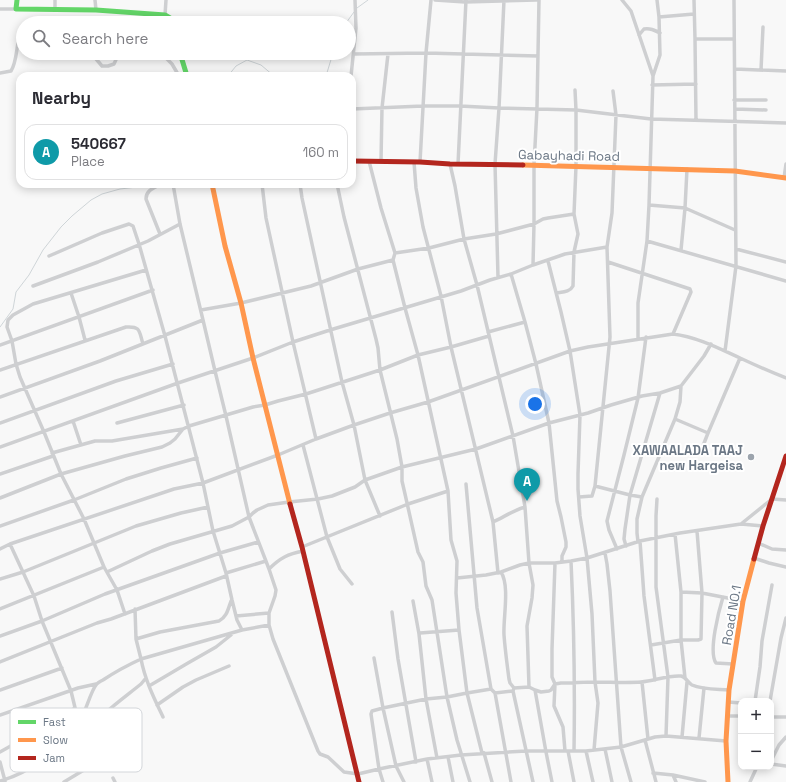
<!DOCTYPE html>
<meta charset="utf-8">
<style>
:root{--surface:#fff;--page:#f2f2f3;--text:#2b2b33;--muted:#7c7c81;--line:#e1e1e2;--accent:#db2777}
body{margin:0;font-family:"Space Grotesk",sans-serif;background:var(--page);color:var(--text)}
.controls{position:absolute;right:12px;bottom:12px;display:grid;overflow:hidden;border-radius:8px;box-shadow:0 2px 10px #0003}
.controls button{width:36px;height:36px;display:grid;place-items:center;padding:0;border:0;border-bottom:1px solid var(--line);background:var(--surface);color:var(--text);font:20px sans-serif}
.you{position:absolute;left:535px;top:404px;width:14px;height:14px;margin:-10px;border:3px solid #fff;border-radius:50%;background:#1a73e8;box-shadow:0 0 0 6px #1a73e833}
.badge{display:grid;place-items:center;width:26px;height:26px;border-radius:50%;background:var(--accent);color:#fff;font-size:13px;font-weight:700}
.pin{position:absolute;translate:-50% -33px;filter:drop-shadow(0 1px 2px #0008)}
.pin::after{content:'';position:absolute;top:21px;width:14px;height:12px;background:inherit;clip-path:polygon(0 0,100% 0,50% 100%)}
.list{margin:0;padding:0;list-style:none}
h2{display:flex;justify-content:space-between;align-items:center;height:52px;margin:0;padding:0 16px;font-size:17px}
h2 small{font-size:13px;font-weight:400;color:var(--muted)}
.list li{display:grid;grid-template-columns:26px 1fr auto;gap:12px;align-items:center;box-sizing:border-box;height:56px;margin:0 8px 8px;padding:0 8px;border:1px solid var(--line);border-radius:12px}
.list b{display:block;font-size:15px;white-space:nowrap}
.list p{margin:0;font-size:13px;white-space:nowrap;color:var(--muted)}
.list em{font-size:13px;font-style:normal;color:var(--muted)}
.icon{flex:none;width:22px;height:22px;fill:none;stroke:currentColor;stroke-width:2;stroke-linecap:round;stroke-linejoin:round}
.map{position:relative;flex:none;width:786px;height:782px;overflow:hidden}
.search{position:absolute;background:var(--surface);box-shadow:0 2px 10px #0003;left:16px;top:16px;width:340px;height:44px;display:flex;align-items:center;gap:10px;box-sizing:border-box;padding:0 14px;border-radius:22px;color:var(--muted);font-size:15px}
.panel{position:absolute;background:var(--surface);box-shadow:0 2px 10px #0003;left:16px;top:72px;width:340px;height:116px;border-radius:12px}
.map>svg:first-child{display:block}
</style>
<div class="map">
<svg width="786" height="782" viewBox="0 0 786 782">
<rect width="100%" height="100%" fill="#f8f8f8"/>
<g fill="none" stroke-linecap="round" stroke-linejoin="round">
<path stroke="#cfd5d8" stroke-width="1" d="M357 8 368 0
M346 23 354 12
M228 76 236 66 247 60 261 65 274 76
M326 76 333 53
M0 327 13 309 16 292 29 275 43 250 61 227 72 216 91 200 102 194 120 189 137 187 146 184"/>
<path stroke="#cecfd1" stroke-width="3.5" d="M55 0V10
M95 0 96 10
M435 0 465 2 536 0
M622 0 631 11 653 76
M657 0 659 17 660 55 653 76 649 205 685 208 735 230
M694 0 695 39
M0 9H16
M165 15 166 0
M659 17 694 14
M639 35 644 29C650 28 654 30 660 33
M91 53 102 66H108L114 64 119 53
M161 53 172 64 179 76
M354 54 426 53 538 56
M735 69 786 71
M761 70 763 27
M0 73 11 71C16 63 16 53 18 43L23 42
M351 76 356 28 355 0
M652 85 696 84
M734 100H766
M352 109 423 106H460L499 108 576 110 651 119 786 123
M735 109 766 110
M696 120 695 39H734
M369 161 381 208 395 253 393 260 405 308 418 355 448 491 451 540 457 561 456 593 459 630 467 693 482 753
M381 161 382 108 388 54
M414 162 416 188 423 227 441 296 451 347 493 522 498 573
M420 162 426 53 431 0
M450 164 455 186 464 239 477 285 513 436 525 507 529 563 533 585 532 598 527 626 529 687
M458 164 466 0
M784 178 786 164
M173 184 180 224 203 320
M262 184 266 218 293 342 316 439
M300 184 302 198 342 382 354 425 365 480 380 516
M337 184 344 217 376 339 378 348 380 370 397 439 402 467V481L405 494 418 552 423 562 426 586 432 600 447 697 457 740 470 782
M160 234 146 199C146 190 154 188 161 184
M647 241 786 281
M736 249 786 262
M681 250 685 208 687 169
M395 253 429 248 464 239 496 234 534 224 543 219 548 218 574 214
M49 256 102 233 129 224 133 226 139 244 165 336 203 483 213 531 226 573 232 600 237 620 242 630
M548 261 561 312 570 351 580 415 578 474V489L580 516 587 558 592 614 595 682 598 703 594 750
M608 262 690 289 691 292 673 334
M533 265 534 224V165L537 108 539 0
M511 274 525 322 536 364 549 423 557 501 561 517 566 542V547L562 556V562
M498 277 495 164 499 108 504 0
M33 286 98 262 148 241 180 224
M71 293 79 317 85 340
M557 293C563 292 570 292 573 286L574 252 578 234 574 214 576 166V110L575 90
M201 310 241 303 311 286 358 269 393 260
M488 332 525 322
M638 339V303L647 241 649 205
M0 345 153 290
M725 351 736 266 734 0
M0 370 126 327C141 326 139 331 143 344
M0 397 100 361 203 320 215 371 226 416 249 517 269 569 276 590 275 596 269 613V625L273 639 318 751 320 754 328 757 344 772 358 774 379 769 427 759 461 755 526 751H586L621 747 655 737 666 736 726 741
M675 419 708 433 740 358
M73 421 81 445
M0 423 116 381 173 364
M117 423 184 405
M303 445 327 537 340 569 352 584
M0 447 178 383 253 358 293 342 330 330 461 291 490 280 511 274 533 265 565 254 607 247
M701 451 708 433
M52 453 95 441H112L183 429
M0 474 53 456
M466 484 477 608 491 689 495 693 511 782
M595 486 630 495 642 497
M579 497 592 496 595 486 610 337 607 247 612 213 616 115 613 91
M0 498 61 474 125 456 162 447 170 443 175 439 183 429 189 426 253 407 265 405 278 401 306 394 380 370 418 355 451 347 489 336
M657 499 656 516V587L668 677 666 736
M493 522C504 517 514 510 525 507
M741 524 772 499 786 500
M0 526 74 500 126 479 161 468 197 458
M675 534 681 592V640L685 678
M640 541 644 596 655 680
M638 542 637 533V519L642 497 675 419 680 402 681 386
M758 543 772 549 786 550
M10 544 34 596 42 621 71 691 78 720
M626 546 624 539 625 529 630 495 660 393
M302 547 408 504 448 491
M0 549 10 544 174 489 203 483 278 455 316 439 354 425 390 413 428 402 570 351 588 347 673 334C697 337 718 348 740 358 755 365 771 372 786 378
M617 549 609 530 607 521 624 455 638 398 646 337
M605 553 607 564 610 591 621 747 631 782
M754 558 769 563 786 567
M571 561C574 625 575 688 574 751
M555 563 552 649V677L555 684 554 706 563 727 565 751
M269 569C280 558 288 554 303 551
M107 572 152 551 170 544 232 526 249 517 253 513 257 510 268 505 289 502 318 499 332 496 355 487 365 480 402 467 476 449 549 423 588 413 611 405 642 396 660 393 681 386 704 356 711 344
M501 572C510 586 503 618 504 635 505 649 507 664 509 679L510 683 514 688 513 691 533 782
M226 573 266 561
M457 578 486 575 501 572 520 565 529 563H555L571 561 587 558 640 541 680 533 741 524 763 526
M0 579 23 572 136 526 181 513 208 507
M681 592 702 593 743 601
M723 597C719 610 708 652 716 663L733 664
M413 601 419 634
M0 609 104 567
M392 612 398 659 416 762
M125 614 117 590 104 567 84 519 61 474 44 432 20 377 16 364 12 341 7 327 8 320 13 315 33 304 146 270
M236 616 269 613
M0 636 42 621 105 594 220 553 258 542
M136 639 160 632 219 621C227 617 228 609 231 601
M651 645 681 640H698L701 639 702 593 697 531
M374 658 383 708 396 766 404 782
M0 662 97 623 111 619 226 576
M642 682 648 739
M149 686 188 663 216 647 231 635
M514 688 529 687 535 690 541 692 549 691 551 690 555 684 561 683C572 683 584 682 595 682 610 682 626 683 641 682 654 681 668 675 681 676 686 677 688 683 692 685 703 690 718 689 729 690
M0 690 62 668
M535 690 546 752 552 782
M495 693 513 691
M755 701 760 667 762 641 772 585
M770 701 781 638 786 618
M728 702 741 703
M157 705 183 687 196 680 229 666
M0 715 78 688 96 684
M727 716H741
M163 717C154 698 145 680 141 659L242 630 269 625
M771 717H786
M682 737 687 682
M699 738 704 688
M645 740 656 782
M605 749 612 782
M568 751 574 782
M586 751 593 782
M0 752 16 743 27 736 75 708
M484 753 492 782
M448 757 453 782
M437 758 426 699 419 634 420 633 459 630
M102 759 83 746 82 740C96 717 120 701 141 684L146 678
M427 759 432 782
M771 761 779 745 786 737
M0 762 5 781
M771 764 786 766
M653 773 673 775 705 782
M673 775 676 782
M113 778 115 782
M0 781C37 771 66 742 85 710 88 703 92 690 96 685 97 683 101 681 103 680 115 672 128 665 141 659L136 639 135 609
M64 782 112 753
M383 782 379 769 371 714 372 711 383 708 426 699 447 697 467 693 491 689
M750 782 756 769 758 767"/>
<path stroke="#63d668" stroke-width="5" d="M17 0 16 9 96 10 165 15 170 18 172 23
M180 53 187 76"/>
<path stroke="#ff974d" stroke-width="5" d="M523 165 735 171 786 178
M212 184 225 246 241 303 253 358 290 504
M728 782 726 741 729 690 743 601 754 559"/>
<path stroke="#b3261e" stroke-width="5" d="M352 161 420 162 450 164 523 165
M290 504 302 547 359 782
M754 559 763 526 786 456"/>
</g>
<circle fill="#9ca4ad" stroke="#fff" stroke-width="1.5" cx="751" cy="457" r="4"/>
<g text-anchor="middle" stroke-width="4" stroke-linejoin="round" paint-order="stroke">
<g font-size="13" fill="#6b7785" stroke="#fff">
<text transform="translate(569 155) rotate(1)" y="5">Gabayhadi Road</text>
<text transform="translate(731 615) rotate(-80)" y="5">Road NO.1</text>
</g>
<g font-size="13" font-weight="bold" fill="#6b7785" stroke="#fff" text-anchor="end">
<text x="743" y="455">XAWAALADA TAAJ<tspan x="743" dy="15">new Hargeisa</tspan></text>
</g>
</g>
<rect x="10" y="708" width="132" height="64" rx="6" fill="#fff" stroke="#d3d6da" stroke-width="1"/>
<rect x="18" y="720" width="18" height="4" fill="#63d668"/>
<rect x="18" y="738" width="18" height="4" fill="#ff974d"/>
<rect x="18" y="756" width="18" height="4" fill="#b3261e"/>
<g font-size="11" fill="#6b7785">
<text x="43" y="726">Fast</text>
<text x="43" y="744">Slow</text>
<text x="43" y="762">Jam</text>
</g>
</svg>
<div class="controls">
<button>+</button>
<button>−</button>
</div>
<div class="you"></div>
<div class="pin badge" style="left:527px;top:501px;background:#0f9aa8">A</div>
<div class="search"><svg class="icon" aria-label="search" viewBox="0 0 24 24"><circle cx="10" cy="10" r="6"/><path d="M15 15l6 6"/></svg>Search here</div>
<section class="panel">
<h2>Nearby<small></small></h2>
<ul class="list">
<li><span class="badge" style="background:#0f9aa8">A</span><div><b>540667</b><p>Place</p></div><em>160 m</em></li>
</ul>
</section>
</div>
